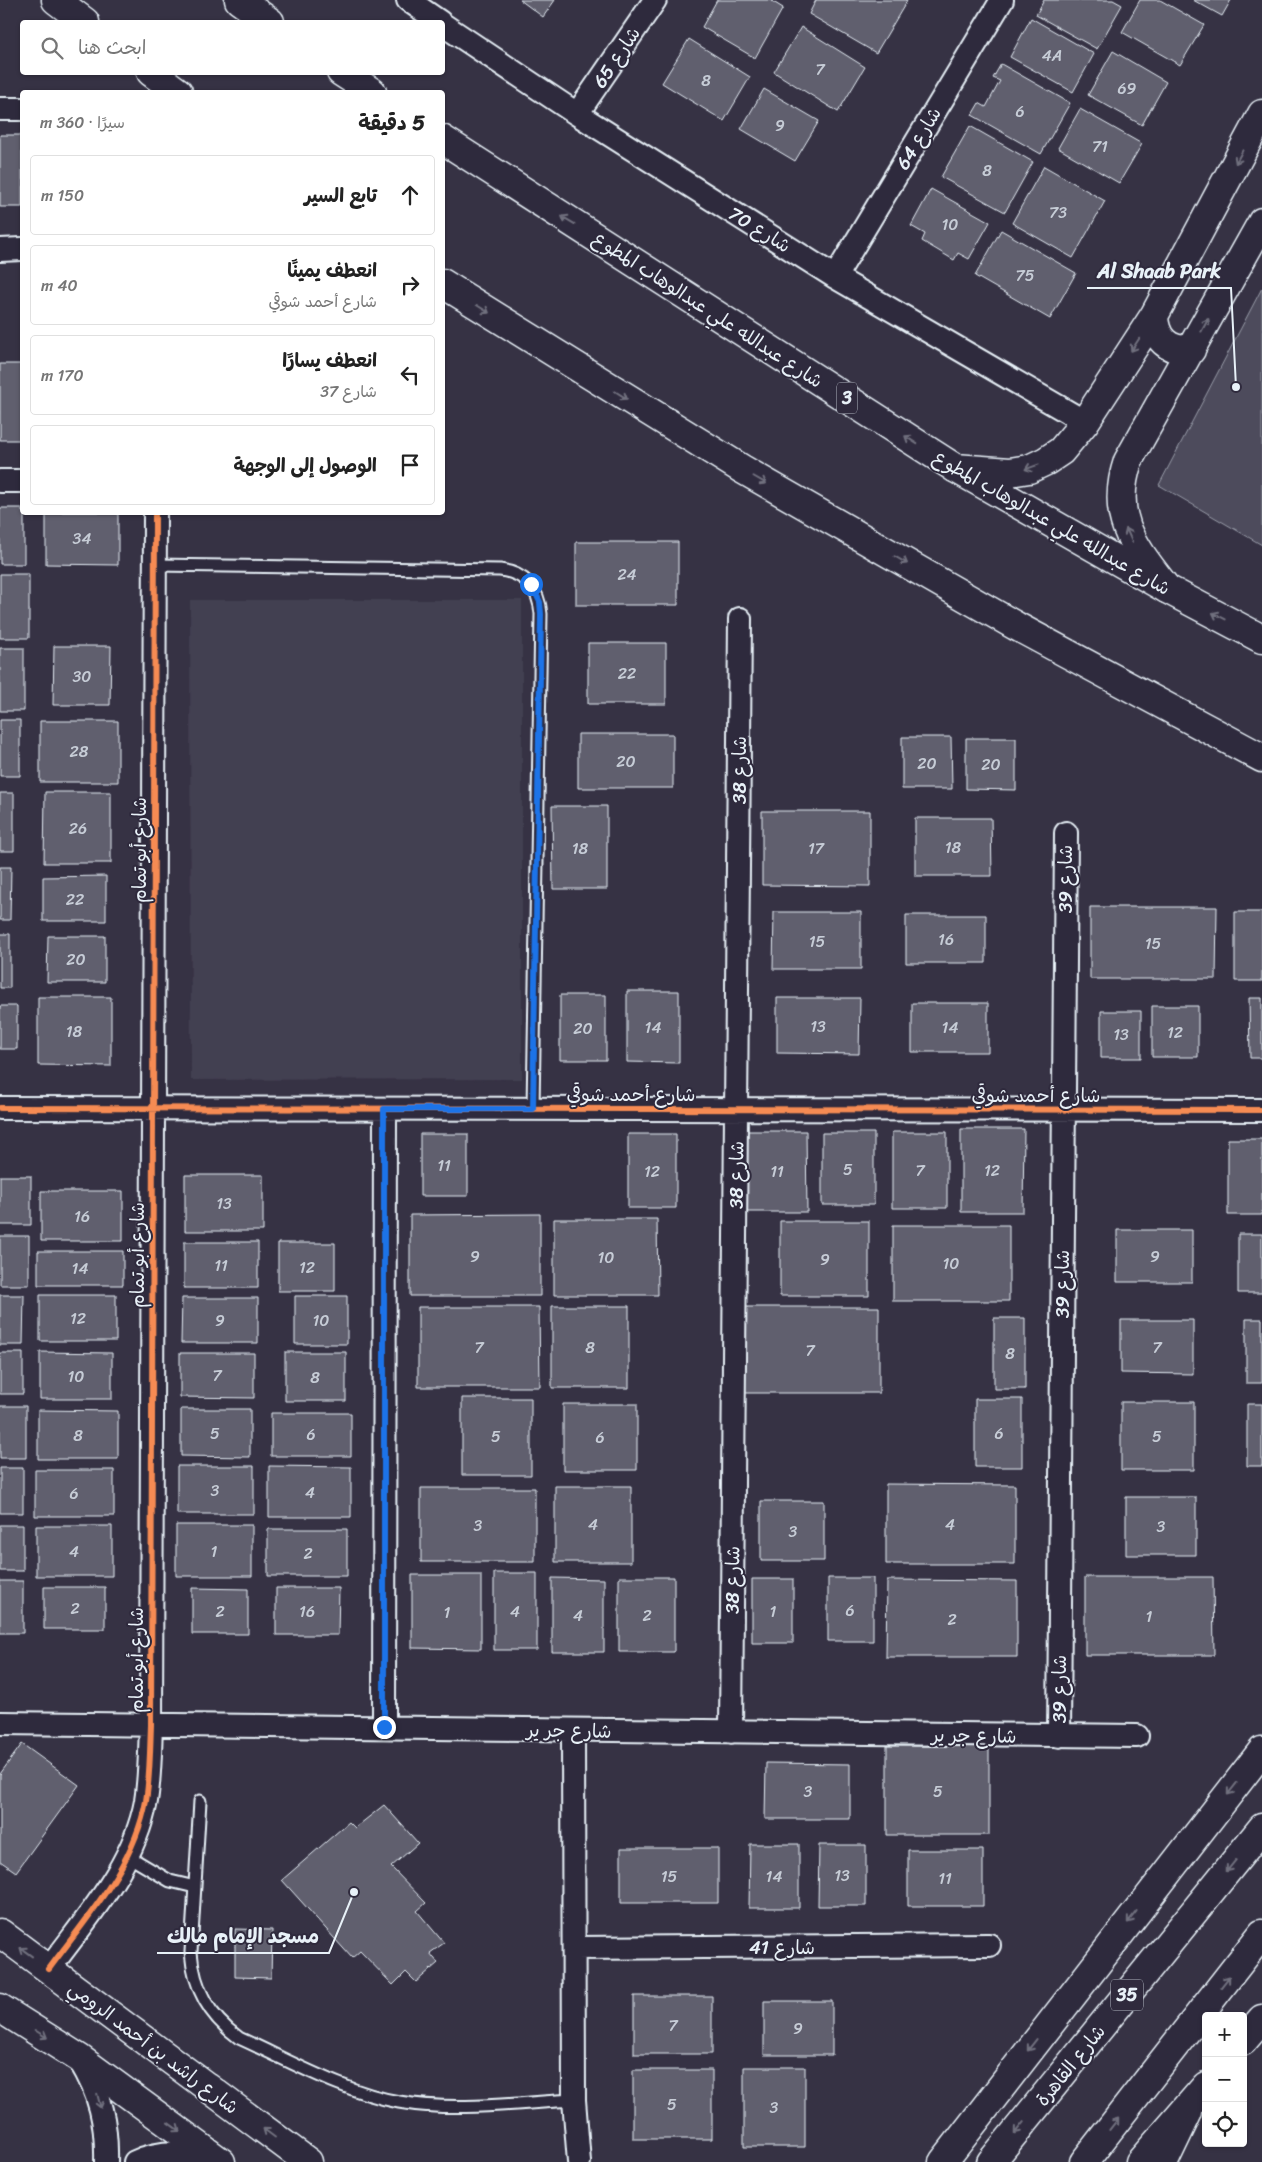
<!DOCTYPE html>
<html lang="ar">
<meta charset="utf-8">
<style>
:root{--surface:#fff;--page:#f6f6f6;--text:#222;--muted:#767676;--line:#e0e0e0}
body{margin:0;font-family:Sriracha,"Playpen Sans Arabic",sans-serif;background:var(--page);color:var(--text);direction:rtl}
.controls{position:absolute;right:15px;bottom:15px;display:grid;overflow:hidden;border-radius:5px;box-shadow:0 1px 4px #0004}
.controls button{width:45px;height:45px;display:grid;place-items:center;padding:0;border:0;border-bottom:1px solid var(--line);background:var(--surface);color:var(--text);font:25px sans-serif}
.stop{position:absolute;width:15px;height:15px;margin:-11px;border:4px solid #1a73e8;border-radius:50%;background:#fff}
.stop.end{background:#1a73e8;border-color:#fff;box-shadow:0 1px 5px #0008}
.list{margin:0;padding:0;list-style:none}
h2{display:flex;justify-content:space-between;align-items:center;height:65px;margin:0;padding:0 20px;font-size:21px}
h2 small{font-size:16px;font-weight:400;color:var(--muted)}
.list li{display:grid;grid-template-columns:32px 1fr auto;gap:15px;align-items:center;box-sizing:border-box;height:80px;margin:0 10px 10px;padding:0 10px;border:1px solid var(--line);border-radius:5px}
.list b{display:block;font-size:19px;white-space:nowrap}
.list p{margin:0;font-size:16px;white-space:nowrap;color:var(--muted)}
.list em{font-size:16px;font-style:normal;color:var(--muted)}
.icon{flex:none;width:28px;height:28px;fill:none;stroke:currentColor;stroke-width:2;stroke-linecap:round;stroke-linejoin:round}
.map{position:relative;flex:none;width:1262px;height:2162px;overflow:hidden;direction:ltr}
.search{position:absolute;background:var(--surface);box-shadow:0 1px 4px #0004;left:20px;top:20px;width:425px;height:55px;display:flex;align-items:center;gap:12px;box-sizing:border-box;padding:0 18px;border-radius:5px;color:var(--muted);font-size:19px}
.panel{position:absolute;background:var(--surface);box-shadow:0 1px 4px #0004;left:20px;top:90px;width:425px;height:425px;border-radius:5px;direction:rtl}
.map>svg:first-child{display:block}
</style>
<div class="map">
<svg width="1262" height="2162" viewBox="0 0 1262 2162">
<rect width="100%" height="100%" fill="#363244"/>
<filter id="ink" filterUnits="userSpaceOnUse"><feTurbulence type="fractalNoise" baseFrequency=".02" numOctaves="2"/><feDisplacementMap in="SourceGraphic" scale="10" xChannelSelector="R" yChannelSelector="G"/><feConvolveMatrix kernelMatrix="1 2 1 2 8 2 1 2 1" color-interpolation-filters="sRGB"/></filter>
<g filter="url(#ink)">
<path fill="#433f51" d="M190 600H522V1079L191 1080Z"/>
<path fill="#4d4b5c" stroke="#9a9eaa" d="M1262 288V545L1159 485Z"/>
<path fill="#605e6e" stroke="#e8f1f8" d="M520 0H555L543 17Z
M717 0H770L783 8 755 58 702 27Z
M816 0H905L907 1 876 53 809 14Z
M1044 0H1113L1122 5 1097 49 1036 15Z
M1140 0H1160L1204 25 1180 65 1122 32Z
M1193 0H1231L1222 16Z
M1031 18 1094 54 1073 92 1010 57Z
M801 27 865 67 838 112 774 72Z
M689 39 750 77 724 121 662 83Z
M1113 51 1166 82 1142 125 1088 95Z
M1001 64 1070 103 1041 154 972 115 979 103 986 107 1000 81 993 78Z
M764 89 819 121 795 161 741 129Z
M1080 109 1142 144 1119 183 1058 148Z
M970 126 1033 162 1005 212 941 177Z
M0 135H22V207H0Z
M1044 166 1105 201 1073 258 1012 223Z
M931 189 990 222 969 259 958 253 954 260 922 241 925 234 911 226Z
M1001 230 1076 273 1050 319 975 276Z
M0 364H22V440H0Z
M0 508H22V512H24V564H0Z
M46 512H118V565L46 564Z
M576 542H678V605H576Z
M0 574H29V638H0Z
M588 643H666V704H588Z
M54 646H111L110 705H53Z
M0 648H24V711H0Z
M0 720H20V776H0Z
M40 721H118V782H40Z
M578 734H673V788H578Z
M902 737H951L952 789H902Z
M966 738H1016V790L966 789Z
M45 792H111V863H44Z
M0 793H14V851H0Z
M552 806H607V889H553Z
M762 811H870V886L762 885Z
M915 818H991L992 876H915Z
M0 867H11L10 920H0Z
M106 876V921H43V877Z
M1090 907H1217L1216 979H1090Z
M774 912H861V969H773Z
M1235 912H1262V981H1235Z
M906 915H986V963H906Z
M0 934H10V988H0Z
M48 936H105V982H47Z
M627 991H679V1063L627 1062Z
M560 995H606V1060H560Z
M38 997H111V1066L38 1065Z
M777 998H860L859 1054 777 1053Z
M1249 998H1262V1058H1250Z
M912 1003H988V1052H912Z
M0 1006H17V1049H0Z
M1152 1006H1198V1057H1152Z
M1101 1011H1141V1058H1101Z
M961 1129H1024L1023 1212H961Z
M747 1131H806L807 1212H747Z
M892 1132H947V1208H892Z
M822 1133H874V1205H822Z
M420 1134H468V1196H420Z
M628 1134H676V1208H628Z
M1228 1139H1262V1215H1228Z
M185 1175H263V1231H185Z
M0 1176H31V1225H0Z
M41 1191H123V1241H41Z
M540 1214V1296H410V1215Z
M554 1219H657L658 1295H554Z
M780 1221H869V1296H780Z
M893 1225H1009V1301H893Z
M1117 1230H1192V1282H1117Z
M1238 1234H1262V1293H1238Z
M0 1236H29V1285H0Z
M184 1242H258V1288H184Z
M278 1243H335V1291H278Z
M38 1251H123V1285H38Z
M0 1295H24L23 1345H0Z
M40 1295H116V1341H40Z
M295 1296H347V1344H295Z
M182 1298H258V1343H181Z
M552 1306H629V1388H552Z
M418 1307H539L540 1387H418Z
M742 1307H879V1393H741Z
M994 1318H1025V1389H994Z
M1246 1319H1262V1383H1246Z
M1121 1320H1193V1374L1121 1373Z
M40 1352 112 1353V1399H40Z
M285 1352H346V1401H285Z
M0 1353H23V1394H0Z
M180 1353H254V1398L180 1397Z
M462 1398H531V1475H462Z
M975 1399H1022V1467H975Z
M1121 1402H1194V1470H1121Z
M563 1404H637V1470H563Z
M1247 1404H1262V1466H1247Z
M0 1406H26V1458H0Z
M181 1409H250V1457L181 1456Z
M38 1410 118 1411V1459H38Z
M271 1413H351V1456H271Z
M177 1466H254V1514H177Z
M269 1466 351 1467V1517H269Z
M0 1468H23V1513H0Z
M35 1470H114V1516H35Z
M886 1484 1015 1485V1564H886Z
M555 1486H631V1562H555Z
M421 1488H535V1562H421Z
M1126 1497H1196V1555H1126Z
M761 1501H824V1561H761Z
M0 1525H23V1571H0Z
M176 1525H252V1576H176Z
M36 1526H112V1576H36Z
M268 1529H347V1576H268Z
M494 1573H537V1650H494Z
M412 1575H481V1649L412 1648Z
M619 1577H674V1652H619Z
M1085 1577H1213L1214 1655H1085Z
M552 1578 604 1579V1652H552Z
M828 1578H873V1641H828Z
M752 1579H793V1643H752Z
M887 1580 1017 1581V1657H886Z
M0 1581H23V1633H0Z
M44 1587H105V1629H44Z
M192 1588 248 1589V1634H192Z
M276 1588H339L338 1635H276Z
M22 1744 79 1785 16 1872 0 1861V1774Z
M887 1746H989V1835H887Z
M766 1763 850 1764V1819H765Z
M384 1805 418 1843 391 1867 426 1903 417 1911 444 1943 430 1953 438 1963 416 1982 406 1972 393 1985 360 1951 352 1958 282 1880 349 1822 355 1828Z
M750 1844H799V1908H749Z
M819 1845H866V1906H818Z
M621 1848H718V1903H621Z
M908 1850H983V1906H908Z
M235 1929 272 1930 271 1978 235 1977Z
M634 1996H712V2054H634Z
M764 2001H832V2055H764Z
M744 2067H805V2147H744Z
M633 2070H712V2139H633Z"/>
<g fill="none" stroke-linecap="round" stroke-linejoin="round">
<defs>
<path id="service" d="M155 565 500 570C525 573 539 589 541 614L533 1109
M200 1801 191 1952C194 1989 209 2016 239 2038 288 2060 346 2093 399 2102 456 2112 517 2103 574 2100
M128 1856 170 1881 195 1887"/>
<path id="minor" d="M408 0 440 22
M442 24 577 114 835 277 1085 422
M0 109H22
M577 114 655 0
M0 250 22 249
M835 277 1002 0
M0 481H22
M0 1108 1262 1110
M0 1723 1137 1736
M384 1727 385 1109
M573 1730 574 2100 579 2162
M731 1732 740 619
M1059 1736 1066 833
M575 1948 989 1945
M49 1969C87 1917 134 1866 146 1801 150 1776 150 1750 151 1725L155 512
M80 2061C100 2094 107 2123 106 2162
M135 2162C161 2150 190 2151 216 2162"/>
<path id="tertiary" d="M1154 316C1155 339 1168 351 1191 350
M955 468 1010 472 1029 469 1046 461 1061 451 1085 422 1154 316 1262 114
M1167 589C1134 546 1109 518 1128 461L1262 222
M0 1933 308 2162
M0 2008 79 2058 221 2162
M1164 2162 1188 2112"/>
<path id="primary" d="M56 0 85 22
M239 0 270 22
M151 72 178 92
M341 72 372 92
M442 139 955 468 1167 589 1262 639
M442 283 742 469 1016 626 1262 758
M1243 2041 1262 2019
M943 2162 1262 1751
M991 2162 1262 1828
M1084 2162 1262 1934
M1140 2162 1206 2086"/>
</defs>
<use href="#service" stroke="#e8f1f8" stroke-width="15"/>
<use href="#minor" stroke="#e8f1f8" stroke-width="26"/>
<use href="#tertiary" stroke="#e8f1f8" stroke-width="31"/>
<use href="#primary" stroke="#e8f1f8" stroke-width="31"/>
<use href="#service" stroke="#2f2a3d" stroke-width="11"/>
<use href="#minor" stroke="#2f2a3d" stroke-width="22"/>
<use href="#tertiary" stroke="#2f2a3d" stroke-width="28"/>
<use href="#primary" stroke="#2f2a3d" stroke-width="28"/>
<defs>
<path id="cycleway" d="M0 1108 1262 1110
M49 1969C87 1917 134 1866 146 1801 150 1776 150 1750 151 1725L155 512"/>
</defs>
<use href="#cycleway" stroke="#2f2a3d" stroke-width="9"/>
<use href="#cycleway" stroke="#f68b52" stroke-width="6"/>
</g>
<defs><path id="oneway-shaft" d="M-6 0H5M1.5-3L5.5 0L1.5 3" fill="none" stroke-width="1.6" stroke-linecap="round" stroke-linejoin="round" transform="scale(1.25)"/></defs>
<g stroke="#70707e">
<use href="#oneway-shaft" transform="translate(1239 157) rotate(118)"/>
<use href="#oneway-shaft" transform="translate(568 220) rotate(-149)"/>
<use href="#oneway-shaft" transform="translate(483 309) rotate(32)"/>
<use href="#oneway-shaft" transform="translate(1205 325) rotate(-61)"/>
<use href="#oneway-shaft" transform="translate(1135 345) rotate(123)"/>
<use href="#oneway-shaft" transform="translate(621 395) rotate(32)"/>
<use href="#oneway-shaft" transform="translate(911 440) rotate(-147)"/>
<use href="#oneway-shaft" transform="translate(1032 467) rotate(160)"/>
<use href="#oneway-shaft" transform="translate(760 480) rotate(30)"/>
<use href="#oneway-shaft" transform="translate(1129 535) rotate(-114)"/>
<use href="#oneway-shaft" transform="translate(901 560) rotate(30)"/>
<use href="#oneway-shaft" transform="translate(1219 616) rotate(-153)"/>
<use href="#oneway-shaft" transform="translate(1232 1789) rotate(128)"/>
<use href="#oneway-shaft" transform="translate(1231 1866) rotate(129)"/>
<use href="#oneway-shaft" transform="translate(1132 1917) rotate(128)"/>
<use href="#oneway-shaft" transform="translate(26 1952) rotate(-144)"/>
<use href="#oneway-shaft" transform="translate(1225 1982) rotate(-52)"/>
<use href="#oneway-shaft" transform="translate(41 2034) rotate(32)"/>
<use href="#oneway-shaft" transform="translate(1032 2045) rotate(128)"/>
<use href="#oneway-shaft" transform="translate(99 2101) rotate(76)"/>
<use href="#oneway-shaft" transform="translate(1114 2124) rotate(-52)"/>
<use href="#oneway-shaft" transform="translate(174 2127) rotate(36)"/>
<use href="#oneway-shaft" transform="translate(1019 2128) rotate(129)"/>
<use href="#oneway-shaft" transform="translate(269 2133) rotate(-143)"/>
</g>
</g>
<g fill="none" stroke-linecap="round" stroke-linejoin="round" filter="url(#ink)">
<path stroke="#1a73e8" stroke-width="6" d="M384 1727V1109H533L541 614 540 602 531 584"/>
</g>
<g text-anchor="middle" stroke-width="4" stroke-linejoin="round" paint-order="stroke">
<g font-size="16" fill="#c6ccd6">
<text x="1052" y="61">4A</text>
<text x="820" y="75">7</text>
<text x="706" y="86">8</text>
<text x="1127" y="94">69</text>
<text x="1020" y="117">6</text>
<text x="780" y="131">9</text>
<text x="1100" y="152">71</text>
<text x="987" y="176">8</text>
<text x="1058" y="218">73</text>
<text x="950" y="230">10</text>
<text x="1025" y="281">75</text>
<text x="82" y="544">34</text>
<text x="627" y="580">24</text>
<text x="627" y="679">22</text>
<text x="82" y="682">30</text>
<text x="79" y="757">28</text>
<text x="626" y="767">20</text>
<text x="927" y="769">20</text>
<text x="991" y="770">20</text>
<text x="78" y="834">26</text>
<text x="953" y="853">18</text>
<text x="580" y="854">18</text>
<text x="816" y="854">17</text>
<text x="75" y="905">22</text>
<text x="946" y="945">16</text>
<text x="817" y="947">15</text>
<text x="1153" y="949">15</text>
<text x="76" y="965">20</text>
<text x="818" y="1032">13</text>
<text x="653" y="1033">14</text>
<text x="950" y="1033">14</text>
<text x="583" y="1034">20</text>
<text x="74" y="1037">18</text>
<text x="1175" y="1038">12</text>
<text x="1121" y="1040">13</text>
<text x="444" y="1171">11</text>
<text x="848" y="1175">5</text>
<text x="920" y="1176">7</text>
<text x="992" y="1176">12</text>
<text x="652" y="1177">12</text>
<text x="777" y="1177">11</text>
<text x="224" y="1209">13</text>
<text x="82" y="1222">16</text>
<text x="475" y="1262">9</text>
<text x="1155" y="1262">9</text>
<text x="606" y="1263">10</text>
<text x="825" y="1265">9</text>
<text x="951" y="1269">10</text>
<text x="221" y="1271">11</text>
<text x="307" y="1273">12</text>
<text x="80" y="1274">14</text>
<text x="78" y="1324">12</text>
<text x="220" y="1326">9</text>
<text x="321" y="1326">10</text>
<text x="479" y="1353">7</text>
<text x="590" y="1353">8</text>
<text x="1157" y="1353">7</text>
<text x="810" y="1356">7</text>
<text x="1010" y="1359">8</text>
<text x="217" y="1381">7</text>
<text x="76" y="1382">10</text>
<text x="315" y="1383">8</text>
<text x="215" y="1439">5</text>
<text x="999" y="1439">6</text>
<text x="311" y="1440">6</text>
<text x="78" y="1441">8</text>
<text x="496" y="1442">5</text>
<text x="1157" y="1442">5</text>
<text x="600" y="1443">6</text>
<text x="215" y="1496">3</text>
<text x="310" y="1498">4</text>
<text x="74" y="1499">6</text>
<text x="593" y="1530">4</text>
<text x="950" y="1530">4</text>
<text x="478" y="1531">3</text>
<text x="1161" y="1532">3</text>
<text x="793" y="1537">3</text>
<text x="74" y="1557">4</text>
<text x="214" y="1557">1</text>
<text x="308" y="1559">2</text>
<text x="75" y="1614">2</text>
<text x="850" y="1616">6</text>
<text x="220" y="1617">2</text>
<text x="307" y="1617">16</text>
<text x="515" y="1617">4</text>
<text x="773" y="1617">1</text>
<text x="447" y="1618">1</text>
<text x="578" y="1621">4</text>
<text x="647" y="1621">2</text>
<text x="1149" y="1622">1</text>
<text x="952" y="1625">2</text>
<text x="808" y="1797">3</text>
<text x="938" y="1797">5</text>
<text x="842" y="1881">13</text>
<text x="669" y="1882">15</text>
<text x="774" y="1882">14</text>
<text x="945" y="1884">11</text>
<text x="673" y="2031">7</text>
<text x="798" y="2034">9</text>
<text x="672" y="2110">5</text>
<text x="774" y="2113">3</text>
</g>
<g fill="#2f2a3d" stroke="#b0b5c0" stroke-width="1">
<rect x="837" y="382.5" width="20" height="31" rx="4"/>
<rect x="1111" y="1979.5" width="32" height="31" rx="4"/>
</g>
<g font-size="18" font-weight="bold" fill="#e8f1f8">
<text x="847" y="404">3</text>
<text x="1127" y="2001">35</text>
</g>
<g font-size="19" fill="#e8f1f8" stroke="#2f2a3d">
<text transform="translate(616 57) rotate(-56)" y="7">شارع 65</text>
<text transform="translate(918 138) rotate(-59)" y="7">شارع 64</text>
<text transform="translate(760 229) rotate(32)" y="7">شارع 70</text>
<text transform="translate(708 309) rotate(33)" y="7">شارع عبدالله علي عبدالوهاب المطوع</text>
<text transform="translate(1052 522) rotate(30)" y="7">شارع عبدالله علي عبدالوهاب المطوع</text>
<text transform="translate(739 770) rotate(-90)" y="7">شارع 38</text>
<text transform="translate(139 850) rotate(-90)" y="7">شارع أبو تمام</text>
<text transform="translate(1065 879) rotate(-90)" y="7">شارع 39</text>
<text x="631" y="1101">شارع أحمد شوقي</text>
<text x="1036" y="1102">شارع أحمد شوقي</text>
<text transform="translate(736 1175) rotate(-89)" y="7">شارع 38</text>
<text transform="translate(137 1255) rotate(-90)" y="7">شارع أبو تمام</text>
<text transform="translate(1062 1284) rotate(-90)" y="7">شارع 39</text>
<text transform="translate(732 1580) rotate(-89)" y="7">شارع 38</text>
<text transform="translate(136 1660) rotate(-90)" y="7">شارع أبو تمام</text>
<text transform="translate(1059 1689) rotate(-90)" y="7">شارع 39</text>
<text transform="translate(569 1730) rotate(1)" y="7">شارع جر ير</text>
<text transform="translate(974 1735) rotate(1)" y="7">شارع جر ير</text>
<text x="782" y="1954">شارع 41</text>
<text transform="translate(154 2047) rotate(37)" y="7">شارع راشد بن أحمد الرومي</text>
<text transform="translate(1070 2065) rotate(-51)" y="7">شارع القاهرة</text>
</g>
</g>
<path fill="none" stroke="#e8f1f8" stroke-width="2" d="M1236 387L1231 288H1087M354 1892L329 1953H157"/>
<g fill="#e8f1f8" stroke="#2f2a3d" stroke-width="2">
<circle cx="1236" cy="387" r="5"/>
<circle cx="354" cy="1892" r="5"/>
</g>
<g font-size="20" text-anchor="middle" font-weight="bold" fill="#e8f1f8" stroke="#2f2a3d" stroke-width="4" stroke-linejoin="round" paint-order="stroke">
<text x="1159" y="278">Al Shaab Park</text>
<text x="243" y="1943">مسجد الإمام مالك</text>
</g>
</svg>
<div class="controls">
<button>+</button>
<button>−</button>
<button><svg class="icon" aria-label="locate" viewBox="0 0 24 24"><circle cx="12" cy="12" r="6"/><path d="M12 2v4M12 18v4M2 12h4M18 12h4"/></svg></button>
</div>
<div class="stop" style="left:531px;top:584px"></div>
<div class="stop end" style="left:384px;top:1727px"></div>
<div class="search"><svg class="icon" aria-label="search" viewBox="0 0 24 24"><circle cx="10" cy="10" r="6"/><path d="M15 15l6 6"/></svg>ابحث هنا</div>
<section class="panel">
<h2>5 دقيقة<small>سيرًا · 360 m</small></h2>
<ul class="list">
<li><svg class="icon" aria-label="ahead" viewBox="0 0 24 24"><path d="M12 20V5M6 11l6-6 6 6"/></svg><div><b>تابع السير</b></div><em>150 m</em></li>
<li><svg class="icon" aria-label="right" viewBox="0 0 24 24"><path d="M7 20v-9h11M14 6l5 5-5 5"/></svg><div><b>انعطف يمينًا</b><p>شارع أحمد شوقي</p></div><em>40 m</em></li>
<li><svg class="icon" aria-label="left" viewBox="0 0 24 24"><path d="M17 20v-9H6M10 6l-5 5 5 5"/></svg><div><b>انعطف يسارًا</b><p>شارع 37</p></div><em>170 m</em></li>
<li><svg class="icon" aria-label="arrive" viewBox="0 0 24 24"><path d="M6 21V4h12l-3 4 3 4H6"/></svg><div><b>الوصول إلى الوجهة</b></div></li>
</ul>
</section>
</div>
